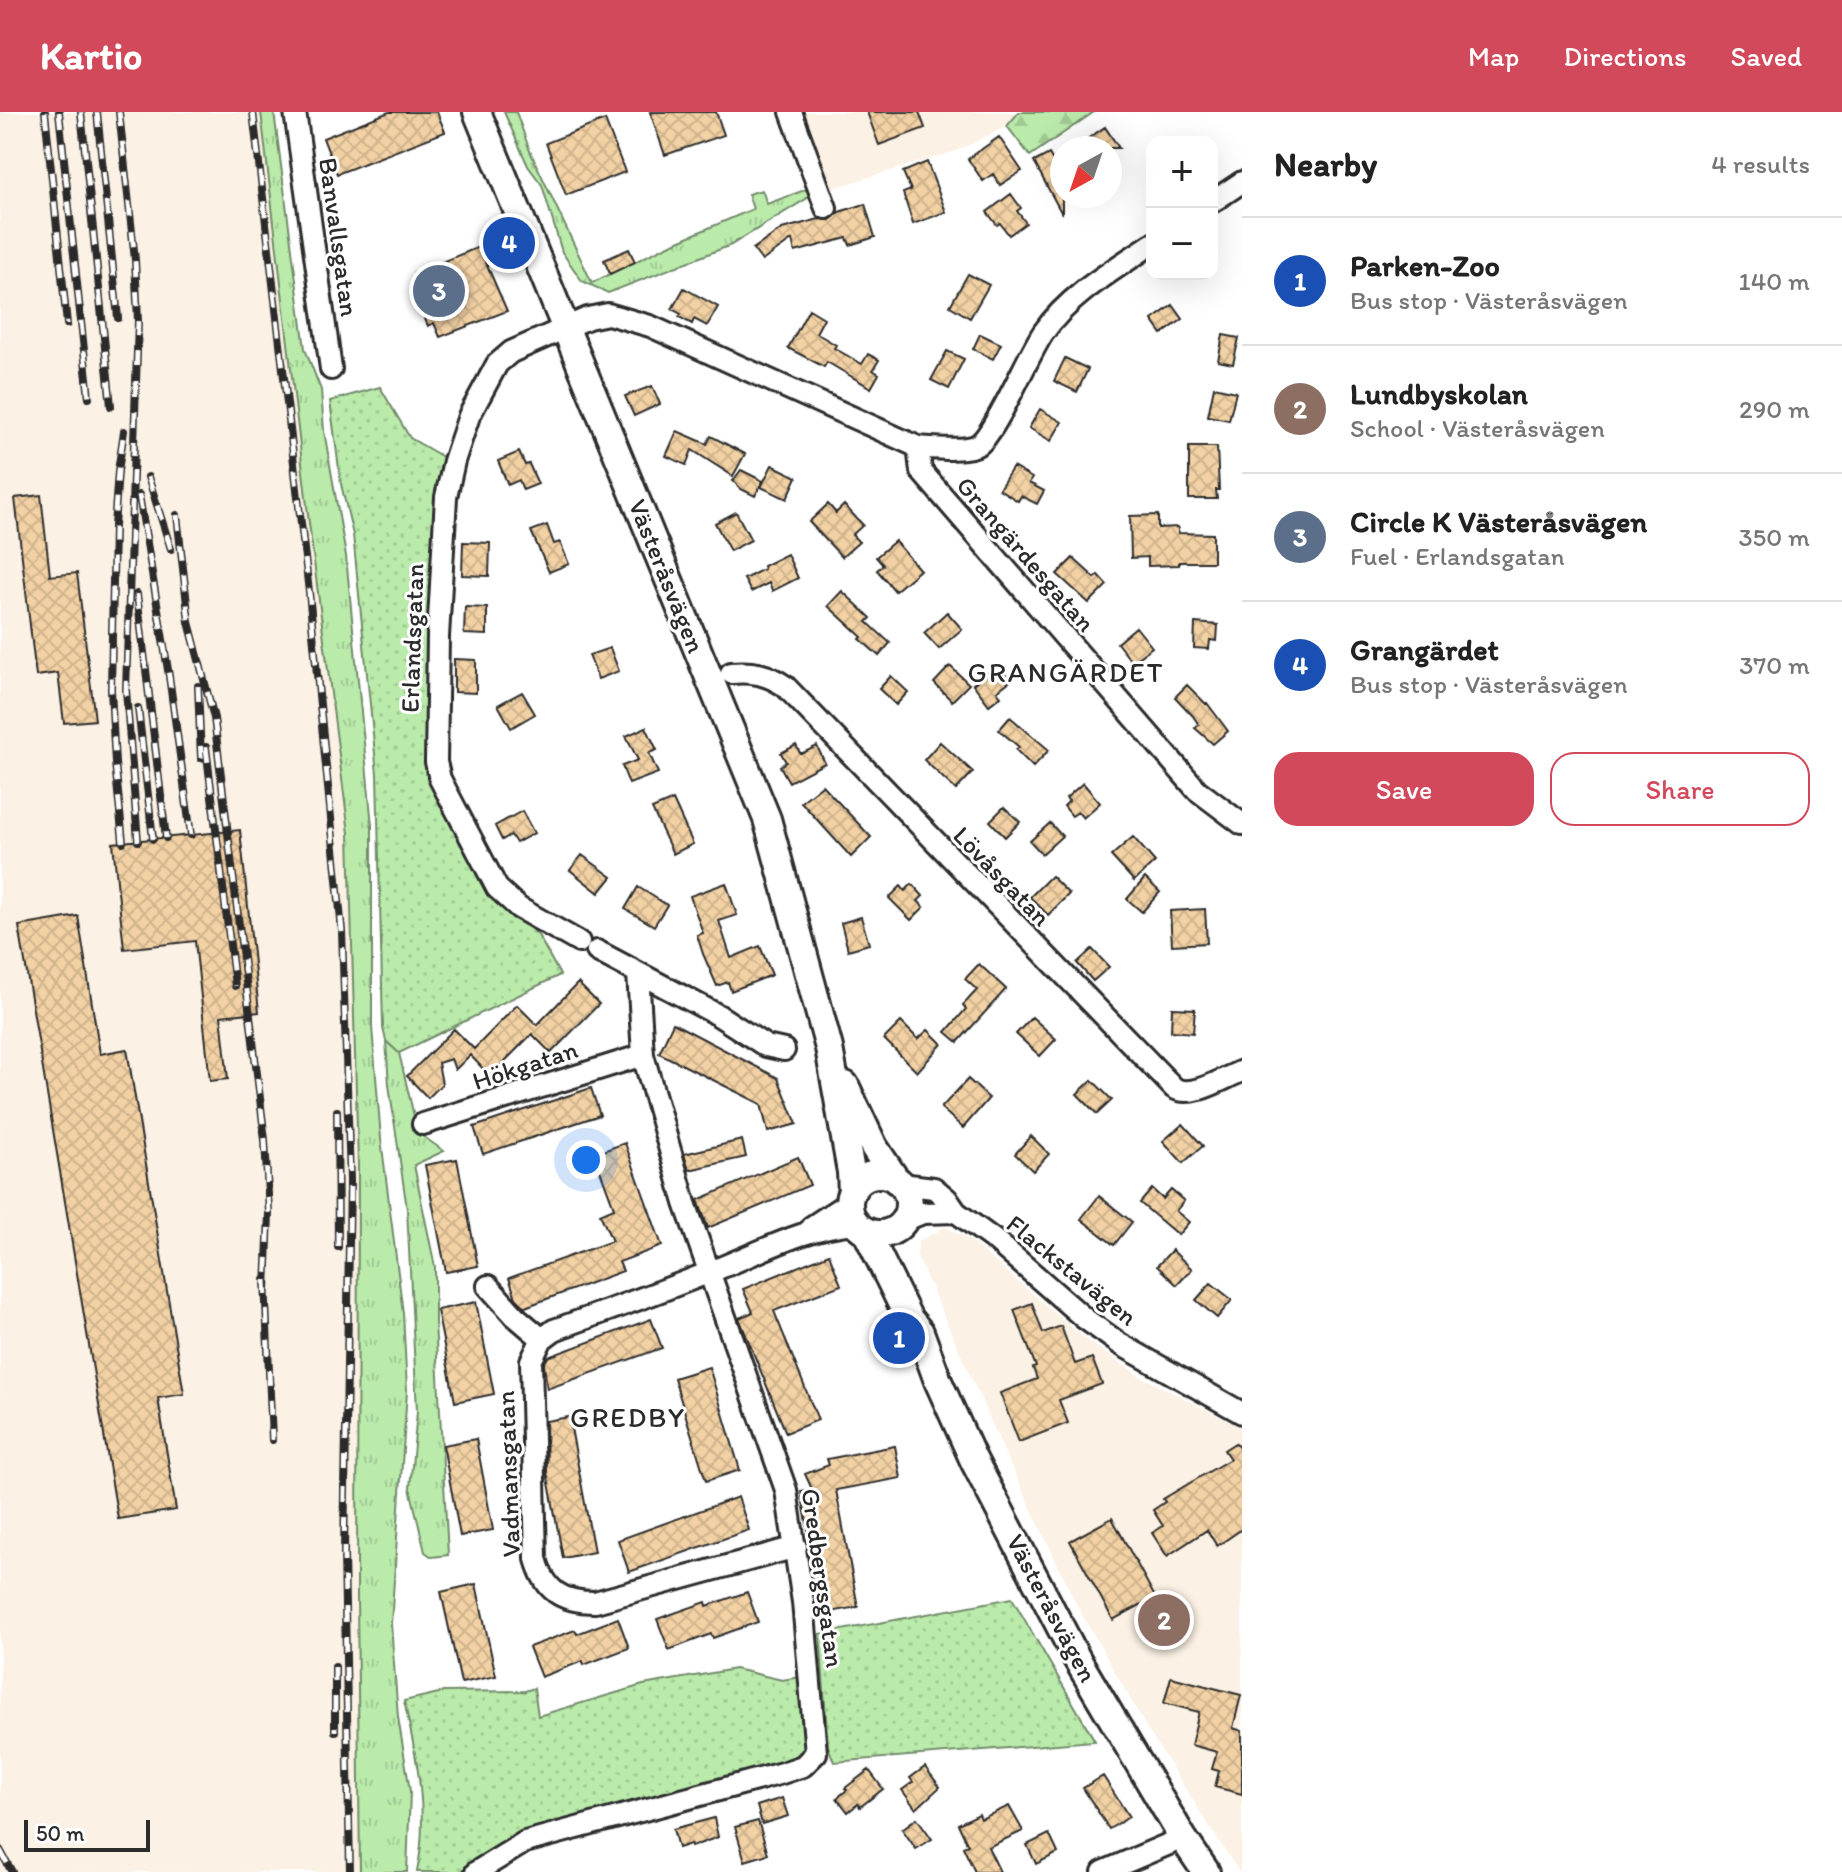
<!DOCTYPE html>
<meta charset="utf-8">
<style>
:root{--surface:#fff;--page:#f2f2f2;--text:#222;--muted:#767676;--line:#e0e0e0;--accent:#d1495b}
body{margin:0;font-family:Itim,sans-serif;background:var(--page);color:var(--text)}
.controls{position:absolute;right:24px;top:24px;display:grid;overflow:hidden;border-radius:16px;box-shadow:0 8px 32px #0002}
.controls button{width:72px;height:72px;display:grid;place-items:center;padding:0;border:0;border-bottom:2px solid var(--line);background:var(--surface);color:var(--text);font:40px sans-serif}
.compass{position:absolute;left:1050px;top:24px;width:72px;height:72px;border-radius:50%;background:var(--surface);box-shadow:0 8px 32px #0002;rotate:220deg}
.scale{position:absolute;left:24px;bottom:20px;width:126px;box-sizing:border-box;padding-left:8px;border:4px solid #2b2b2b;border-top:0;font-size:22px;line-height:28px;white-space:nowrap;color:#2b2b2b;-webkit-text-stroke:6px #fff;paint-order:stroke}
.you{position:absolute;left:586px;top:1048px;width:28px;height:28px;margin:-20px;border:6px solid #fff;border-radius:50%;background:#1a73e8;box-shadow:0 0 0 12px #1a73e833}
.badge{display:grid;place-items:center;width:52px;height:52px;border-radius:50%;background:var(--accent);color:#fff;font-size:26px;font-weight:700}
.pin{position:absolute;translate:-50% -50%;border:4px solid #fff;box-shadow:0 2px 8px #0006}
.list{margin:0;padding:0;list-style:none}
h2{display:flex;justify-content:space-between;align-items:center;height:104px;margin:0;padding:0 32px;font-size:34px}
h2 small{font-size:26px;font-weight:400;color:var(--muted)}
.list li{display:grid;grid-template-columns:52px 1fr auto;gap:24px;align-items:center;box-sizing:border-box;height:128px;padding:0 32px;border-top:2px solid var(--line)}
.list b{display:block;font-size:30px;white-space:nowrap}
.list p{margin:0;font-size:26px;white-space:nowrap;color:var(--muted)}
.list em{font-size:26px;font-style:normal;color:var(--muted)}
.actions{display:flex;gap:16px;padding:24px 32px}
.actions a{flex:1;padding:18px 0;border:2px solid var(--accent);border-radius:24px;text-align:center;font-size:28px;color:var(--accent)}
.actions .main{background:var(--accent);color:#fff}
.map{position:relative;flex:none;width:1242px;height:1760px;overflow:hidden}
header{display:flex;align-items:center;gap:48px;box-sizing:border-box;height:112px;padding:0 40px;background:var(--accent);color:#fff}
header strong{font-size:38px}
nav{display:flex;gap:44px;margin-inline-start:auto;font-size:28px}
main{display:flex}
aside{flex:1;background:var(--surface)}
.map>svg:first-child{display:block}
</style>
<header>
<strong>Kartio</strong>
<nav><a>Map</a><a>Directions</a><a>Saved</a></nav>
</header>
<main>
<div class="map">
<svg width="1242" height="1760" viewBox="0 0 1242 1760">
<defs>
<pattern id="grass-tufts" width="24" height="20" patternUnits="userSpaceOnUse" patternTransform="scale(2)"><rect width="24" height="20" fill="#baebab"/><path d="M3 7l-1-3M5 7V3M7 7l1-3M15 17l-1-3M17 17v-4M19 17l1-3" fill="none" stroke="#a0ca93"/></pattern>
<pattern id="forest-firs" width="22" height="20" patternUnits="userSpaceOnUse" patternTransform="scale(2)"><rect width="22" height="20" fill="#baebab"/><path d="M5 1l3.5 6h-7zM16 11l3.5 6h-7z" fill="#a0ca93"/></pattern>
<pattern id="park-dots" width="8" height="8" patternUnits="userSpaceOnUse" patternTransform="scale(2)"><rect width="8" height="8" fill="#baebab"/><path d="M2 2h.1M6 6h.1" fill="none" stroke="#a0ca93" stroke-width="1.8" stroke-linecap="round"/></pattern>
<pattern id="building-cross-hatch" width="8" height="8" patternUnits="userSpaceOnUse" patternTransform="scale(2)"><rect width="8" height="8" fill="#f2d1a4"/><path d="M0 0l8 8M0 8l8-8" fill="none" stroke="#d0b48d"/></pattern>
</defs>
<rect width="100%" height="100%" fill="#fff"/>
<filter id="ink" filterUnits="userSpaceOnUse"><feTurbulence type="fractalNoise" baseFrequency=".0125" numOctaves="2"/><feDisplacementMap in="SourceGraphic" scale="16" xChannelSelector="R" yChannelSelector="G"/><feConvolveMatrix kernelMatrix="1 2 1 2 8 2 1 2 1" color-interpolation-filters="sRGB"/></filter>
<g filter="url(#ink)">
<path fill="#fbf1e4" d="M0 0H261L309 411 349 721 358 1053 357 1485 360 1760H0Z
M804 0H1019L1007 14 956 39 830 77Z
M945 1115 968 1127 1085 1227 1138 1263 1242 1316V1760H1239L1149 1620 1077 1493 1006 1343 917 1144 918 1130Z"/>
<path fill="url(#grass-tufts)" stroke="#728b6b" stroke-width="2" d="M261 0H274L305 237 321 278 324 319 346 444 372 714V915L381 1027 403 1201 407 1279 391 1512 398 1605 410 1679 407 1760H360L357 1485 358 1053 349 721 309 411Z
M504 0H516L530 39 592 171 669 133 753 97 748 82 762 78 767 92 813 75 806 87 731 133 608 181 582 169 562 140 542 73 528 54Z
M386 929 399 941 418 1021 444 1039 414 1053 435 1155V1210L448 1443 432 1445 425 1440 410 1376 417 1299 407 1097 389 973Z"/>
<path fill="url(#forest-firs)" stroke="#728b6b" stroke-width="2" d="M1019 0H1094L1030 44 1007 14Z"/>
<path fill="url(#park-dots)" stroke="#728b6b" stroke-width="2" d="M380 275 410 326 443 345 436 400 427 586V651L450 712 476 760 502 793 538 823 560 863 399 941 386 929 383 916 377 662 353 423 341 372 330 289Z
M1012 1486 1095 1629 834 1650 828 1634 820 1522Z
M735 1557 782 1568 801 1565 806 1637 792 1649 719 1666 539 1718 508 1730 460 1760H417C429 1703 417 1645 404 1589L443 1580 525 1579 534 1576 538 1604 643 1573Z"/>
<path fill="url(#building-cross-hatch)" stroke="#2b2b2b" stroke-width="2" d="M389 0H437L445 20 337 62 323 26Z
M650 0H716L724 23 665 43Z
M867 0H919L925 16 879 33Z
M605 8 625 60 566 83 546 31Z
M1105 15 1119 36H1074Z
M999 25 1022 59 1000 73 993 62 983 69 968 47Z
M1049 42 1056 54 1062 51V102L1034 50Z
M927 50 946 100 913 112 903 81 911 78 903 60Z
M1011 82 1021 96 1017 99 1026 111 1009 123 1000 111 997 113 987 100Z
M865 92 875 125 850 133 847 126 795 140 792 128 762 149 753 137 782 117 819 107 830 108 839 100Z
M479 135 507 199 440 225 434 211 428 214 422 200 429 197 414 161Z
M629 137 635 150 610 162 604 148Z
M968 162 989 173 970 206 950 194Z
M684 176 718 195 707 214 694 207 692 212 679 205 681 202 672 197Z
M1173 193 1183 207 1162 222 1152 208Z
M809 197 824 206 816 221 836 233 834 236 862 252 868 242 879 248 873 258 879 262 871 276 827 250 824 255 788 236Z
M980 222 1001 232 993 247 973 237Z
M1223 223 1239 226 1233 252 1218 249Z
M947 239 964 247 949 277 931 268Z
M1065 246 1088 257 1077 280 1054 269Z
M652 274 660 292 634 304 625 284Z
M1214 275 1236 280 1229 308 1208 304Z
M1040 297 1062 310 1051 329 1029 316Z
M677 319 707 332 711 324 745 342 733 364 692 338 686 353 666 344Z
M1189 335H1217L1219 378H1216L1217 387H1189Z
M519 340 525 353 529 352 538 372 523 378 519 368 508 373 498 349Z
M772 353 797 365 787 387 761 375Z
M1013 355 1032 366 1029 371 1044 379 1037 392 1021 384 1018 389 999 377Z
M741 358 763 369 755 384 741 377 733 369Z
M41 383 50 464 77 461 95 608 64 611 58 561 36 564 15 386Z
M828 392 836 401 844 393 863 413 852 423 859 430 842 445 809 410Z
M736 400 751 428 730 439 715 411Z
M1158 403V416L1178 415V421L1213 422V450H1179V453L1148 454V445L1131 446 1130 404Z
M547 413 554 432 560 430 569 452 549 460 531 419Z
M895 429 920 458 895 479 877 458 883 453 876 445Z
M463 430 490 431 489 464 462 463Z
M787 442 798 466 772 479 769 471 751 480 744 467 764 457 763 454Z
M1073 446 1095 466 1098 463 1107 473 1089 491 1057 462Z
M842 479 871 506 867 510 890 531 879 544 860 527 862 525 828 494Z
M465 495 487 496V523L464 522Z
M947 500 962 517 939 537 924 521Z
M1195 511 1218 513 1217 529 1210 528 1209 537 1194 536Z
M1136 515 1152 535 1132 550 1117 531Z
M610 536 619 559 598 567 589 543Z
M454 547 476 548V581L454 580Z
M999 553 1010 569 997 579 1001 584 989 593 973 572Z
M950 554 969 572 952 589 934 571Z
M891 564 908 580 896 593 879 577Z
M1187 573 1206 592 1207 591 1228 619 1213 632 1195 616 1199 613 1193 604 1175 585Z
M522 580 535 602 511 616 498 593Z
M1010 605 1049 638 1033 655 1016 638 1019 635 999 618Z
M646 615 657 638 649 641 658 661 629 672 622 654 638 648 626 624Z
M940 630 973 660 956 678 924 648Z
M796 633 800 641H803L817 634 825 651 789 670 780 654 786 650 781 641Z
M1083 671 1100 691 1083 706 1078 700 1072 704 1064 694 1069 689 1066 686Z
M822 673 871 725 851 745 801 690Z
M673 688 693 732 673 742 652 697Z
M1004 695 1020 710 1005 725 990 709Z
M522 699 534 721 516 731 511 723 502 728 495 714Z
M1050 711 1062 724 1042 742 1030 729Z
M240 718 259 900 221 904 228 967 210 969 195 829 124 837 113 731Z
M1133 725 1155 750 1134 769 1111 744Z
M582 743 612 765 599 781 570 758Z
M1051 764 1069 782 1048 803 1030 785Z
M1145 766 1160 780 1142 800 1127 787Z
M726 771 737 803 719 809 731 846 760 834 772 863 731 879 728 870 717 874 703 842 697 823 703 821 690 784Z
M912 772 923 784 918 789 924 795 911 808 889 786 901 774 905 779Z
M638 775 667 793 654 814 625 797Z
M1205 797 1207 831 1172 833 1170 799Z
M78 804 100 942 127 937 184 1282 158 1286 176 1398 118 1407 19 814Z
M861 805 869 832 848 838 841 811Z
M1092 837 1109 855 1093 869 1077 851Z
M979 852 1006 877 958 930 946 920 966 897 963 893 977 878 965 867Z
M578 871 599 892 551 941 532 922 490 964 470 943 455 958 451 947 438 951 442 972 428 986 407 964 454 917 474 937 517 893 537 913Z
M1172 896 1195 897 1193 921 1171 919Z
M1032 905 1056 927 1040 944 1016 922Z
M901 910 918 927 928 918 942 932 917 960 884 927Z
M673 911 778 966 797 1012 768 1020 761 992 659 941Z
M968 967 989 986 963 1016 941 996Z
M1092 968 1112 988 1097 1002 1077 982Z
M591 976 600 1003 483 1042 474 1015Z
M1183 1012 1203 1034 1183 1051 1163 1029Z
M1031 1024 1049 1042 1033 1059 1015 1042Z
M742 1028 746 1045 689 1058 684 1042Z
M625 1031 662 1134 619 1150 623 1159 525 1195 516 1186 509 1166 612 1129 600 1102 614 1096 594 1042Z
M798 1045 810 1073 708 1116 698 1088Z
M457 1047 478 1154 446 1160 425 1053Z
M1152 1077 1163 1087 1171 1078 1184 1089 1176 1099 1189 1110 1178 1123 1140 1091Z
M1099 1084 1132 1110 1114 1133 1081 1107Z
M1172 1138 1192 1157 1177 1173 1157 1154Z
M829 1142 841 1173 774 1199 818 1308 786 1321 739 1206 753 1200 743 1177Z
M1211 1171 1232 1188 1217 1206 1196 1188Z
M476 1190 494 1282 455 1290 437 1198Z
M1032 1191 1043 1221 1061 1214 1075 1252 1092 1246 1102 1272 1059 1288 1068 1311 1019 1330 1000 1281 1037 1267 1033 1256 1036 1255 1014 1198Z
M651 1207 662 1236 547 1277 544 1252 548 1245Z
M709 1255 740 1358 706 1369 674 1266Z
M569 1305 594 1440 563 1446 547 1360 546 1309Z
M476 1327 493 1418 460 1424 443 1333Z
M1235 1331 1242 1339V1417L1217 1434 1207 1418 1167 1444 1152 1421 1163 1414 1153 1398 1165 1390 1163 1387 1230 1347 1224 1338Z
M895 1334 901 1366 836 1378 858 1495 824 1501 801 1379 812 1377 805 1362 829 1353 827 1347Z
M738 1385 749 1418 629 1460 618 1428Z
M1112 1406 1155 1485 1113 1508 1070 1429Z
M476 1472 496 1564 461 1571 441 1480Z
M747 1480 758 1510 713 1526 711 1522 669 1538 657 1507 706 1490 707 1494Z
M618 1506 629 1536 584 1553 583 1549 541 1565 529 1535 575 1518 577 1522Z
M1171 1565 1241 1583 1233 1616 1242 1619V1682L1215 1675 1219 1659 1212 1657 1217 1640 1191 1633 1199 1600 1164 1591Z
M925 1655 940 1675 916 1697 902 1678 913 1670 910 1666Z
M869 1658 883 1677 860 1695 858 1692 848 1700 837 1686 847 1678 845 1676Z
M1103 1664 1129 1705 1109 1717 1083 1676Z
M782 1686 788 1704 762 1712 757 1694Z
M1009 1694 1023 1719 988 1735 1000 1760H975L963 1735 968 1733 958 1712 979 1702 981 1707Z
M714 1706 718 1725 691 1735 690 1732 678 1736 673 1717Z
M917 1706 932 1727 916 1737 902 1717Z
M758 1709 768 1742 745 1749 735 1715Z
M1049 1722 1058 1741 1036 1752 1027 1733Z"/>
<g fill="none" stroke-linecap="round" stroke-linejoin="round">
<defs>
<path id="street" d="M295 0 331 257
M791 0 826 96
M1212 90 1242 70
M918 335 921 359 1197 678 1242 712
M731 561C753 559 767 562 785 574L1174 976C1192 987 1224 966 1242 959
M579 830 519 796 497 776 440 667 436 650 438 525 446 385 454 349 469 304 497 252 511 240 588 206 608 202 650 214 918 335C932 336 967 340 979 332 996 320 1028 243 1043 221 1069 183 1115 157 1152 132
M597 839 718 903 766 934 784 938
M423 1012 643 943
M901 1072 934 1076 947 1087 956 1100 997 1130 1084 1206 1120 1232 1242 1301
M903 1109 923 1101 956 1100
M811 1115 849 1090
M488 1174 515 1204 542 1227
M796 1435 595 1490C561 1490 545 1479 536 1447L531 1249 542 1227 554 1218C606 1199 658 1181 710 1160 757 1142 804 1115 855 1111
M476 1760 525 1730 782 1661 803 1654 816 1641 803 1490 786 1378 685 1091 643 943 638 861
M1103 1760 1183 1726"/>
<path id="secondary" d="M477 0 767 707 829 936 851 1060 852 1080
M845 973 874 1035 896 1068
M849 1092a30 30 0 1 1 60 0a30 30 0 1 1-60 0Z
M866 1119 909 1207 920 1220 938 1269 974 1349 1077 1547 1183 1726 1206 1760"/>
</defs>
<use href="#street" stroke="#2b2b2b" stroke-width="26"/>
<use href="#secondary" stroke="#2b2b2b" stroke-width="32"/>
<use href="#street" stroke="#fff" stroke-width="20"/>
<use href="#secondary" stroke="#fff" stroke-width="26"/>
<defs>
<path id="rail" d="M45 0 67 212
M59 0 89 286
M81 0 111 294
M97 0 118 206
M119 0 135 148 138 209 126 578 138 729
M253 0 309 480 342 819 350 1068 344 1441 350 1760
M148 365 171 437
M139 383 169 564 191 723
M177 403 189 510 214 606 265 1028 269 1101 266 1178
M137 482 166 726
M198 574 201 646
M138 596 153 727
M206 635 235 874
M123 730 115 651 111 578 114 414 118 359 124 319
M337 999 338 1135
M265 1168 272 1328
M335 1555V1619
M0 1738 12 1760"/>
</defs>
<use href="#rail" stroke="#2b2b2b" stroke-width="8"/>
<use href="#rail" stroke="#fff" stroke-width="5" stroke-dasharray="15" stroke-linecap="butt"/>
</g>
</g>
<g text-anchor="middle" stroke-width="6" stroke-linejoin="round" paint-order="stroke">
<g font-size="26" fill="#2b2b2b" stroke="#fff">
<text transform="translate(339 125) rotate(82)" y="9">Banvallsgatan</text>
<text transform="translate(1026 442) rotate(49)" y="9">Grangärdesgatan</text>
<text transform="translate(667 464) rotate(68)" y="9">Västeråsvägen</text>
<text transform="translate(412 526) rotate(-88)" y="9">Erlandsgatan</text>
<text transform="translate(1002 764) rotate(46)" y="9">Lövåsgatan</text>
<text transform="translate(525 953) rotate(-18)" y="9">Hökgatan</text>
<text transform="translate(1072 1158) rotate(39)" y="9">Flackstavägen</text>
<text transform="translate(508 1362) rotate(-92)" y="9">Vadmansgatan</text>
<text transform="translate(823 1466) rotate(82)" y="9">Gredbergsgatan</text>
<text transform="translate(1052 1496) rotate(62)" y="9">Västeråsvägen</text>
</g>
<g font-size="28" letter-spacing="2" fill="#2b2b2b" stroke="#fff">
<text x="1066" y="570">GRANGÄRDET</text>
<text x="628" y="1315">GREDBY</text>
</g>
</g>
</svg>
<div class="controls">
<button>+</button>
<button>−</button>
</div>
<svg class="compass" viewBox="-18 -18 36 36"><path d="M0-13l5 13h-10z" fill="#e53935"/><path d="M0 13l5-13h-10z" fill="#767676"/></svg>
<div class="scale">50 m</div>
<div class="you"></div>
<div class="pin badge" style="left:899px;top:1226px;background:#1a4fb4">1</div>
<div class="pin badge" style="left:1164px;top:1508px;background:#8d6e63">2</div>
<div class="pin badge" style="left:439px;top:179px;background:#5c6f8a">3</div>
<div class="pin badge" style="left:509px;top:131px;background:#1a4fb4">4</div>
</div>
<aside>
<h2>Nearby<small>4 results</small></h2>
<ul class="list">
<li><span class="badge" style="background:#1a4fb4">1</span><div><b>Parken-Zoo</b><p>Bus stop · Västeråsvägen</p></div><em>140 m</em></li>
<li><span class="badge" style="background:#8d6e63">2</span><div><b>Lundbyskolan</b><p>School · Västeråsvägen</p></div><em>290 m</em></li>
<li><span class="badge" style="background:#5c6f8a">3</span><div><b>Circle K Västeråsvägen</b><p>Fuel · Erlandsgatan</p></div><em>350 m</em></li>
<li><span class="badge" style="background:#1a4fb4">4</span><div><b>Grangärdet</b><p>Bus stop · Västeråsvägen</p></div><em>370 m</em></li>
</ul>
<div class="actions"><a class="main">Save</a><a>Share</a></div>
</aside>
</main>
